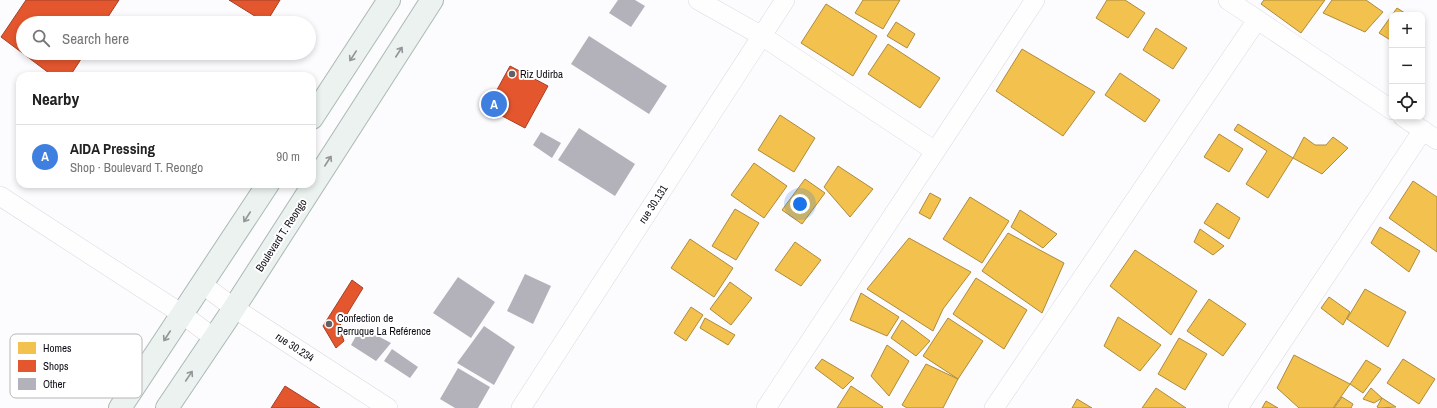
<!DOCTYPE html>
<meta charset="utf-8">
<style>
:root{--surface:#fff;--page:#f6f6f6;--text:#222;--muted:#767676;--line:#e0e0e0;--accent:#d93025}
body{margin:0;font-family:"Archivo Narrow",sans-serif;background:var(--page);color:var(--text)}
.controls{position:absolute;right:12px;top:12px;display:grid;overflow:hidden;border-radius:8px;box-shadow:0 2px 6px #0003}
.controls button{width:36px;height:36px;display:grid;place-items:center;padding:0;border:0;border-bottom:1px solid var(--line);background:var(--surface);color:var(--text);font:20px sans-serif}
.you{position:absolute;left:800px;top:204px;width:14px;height:14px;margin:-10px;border:3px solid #fff;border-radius:50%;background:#1a73e8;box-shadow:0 0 0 6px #1a73e833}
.badge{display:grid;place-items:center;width:26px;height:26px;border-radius:50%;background:var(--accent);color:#fff;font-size:13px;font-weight:700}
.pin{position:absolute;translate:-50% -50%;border:2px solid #fff;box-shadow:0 1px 4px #0006}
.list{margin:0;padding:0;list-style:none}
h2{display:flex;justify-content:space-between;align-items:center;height:52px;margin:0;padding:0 16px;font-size:17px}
h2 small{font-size:13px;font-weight:400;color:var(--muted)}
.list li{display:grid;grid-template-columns:26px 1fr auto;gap:12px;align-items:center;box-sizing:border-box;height:64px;padding:0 16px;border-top:1px solid var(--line)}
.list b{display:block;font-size:15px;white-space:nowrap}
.list p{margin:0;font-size:13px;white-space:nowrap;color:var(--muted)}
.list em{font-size:13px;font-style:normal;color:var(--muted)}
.icon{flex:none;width:22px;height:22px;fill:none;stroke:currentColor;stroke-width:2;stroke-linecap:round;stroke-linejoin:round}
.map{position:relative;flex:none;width:1437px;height:408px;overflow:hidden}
.search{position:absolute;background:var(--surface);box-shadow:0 2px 6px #0003;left:16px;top:16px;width:300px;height:44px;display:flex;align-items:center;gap:10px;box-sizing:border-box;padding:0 14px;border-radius:22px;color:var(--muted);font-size:15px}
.panel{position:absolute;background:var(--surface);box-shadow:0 2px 6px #0003;left:16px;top:72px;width:300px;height:116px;border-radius:12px}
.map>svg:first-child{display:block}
</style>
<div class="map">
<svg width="1437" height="408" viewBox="0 0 1437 408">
<rect width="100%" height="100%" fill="#fcfbfe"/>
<path fill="#f2c14e" stroke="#ae8b3d" d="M863 0H900L883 29 855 13Z
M1107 0H1125L1145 13 1128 38 1096 18Z
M1264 0H1325L1301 33 1261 4Z
M1332 0H1366L1383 12 1365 32 1323 13Z
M826 4 877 36 853 76 801 43Z
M1397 8 1408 15H1392Z
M1392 15V41L1379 33Z
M896 22 915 34 907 48 887 36Z
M1156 28 1187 48 1173 69 1143 50Z
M888 44 940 78 920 108 868 74Z
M1022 49 1095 92 1063 136 996 91Z
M1120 73 1160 100 1145 122 1105 95Z
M780 115 815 138 794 172 758 150Z
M1238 124 1293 158 1268 198 1246 184 1267 151 1234 130Z
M1219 134 1243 149 1229 172 1204 157Z
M1304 137 1315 145H1326L1333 137 1348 148 1322 174 1293 158Z
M754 163 787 186 764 218 731 195Z
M838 166 873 189 850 217 824 187Z
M805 179 825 193 802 224 782 210Z
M1413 181 1437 197V252L1389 218Z
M930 193 941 199 930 219 919 213Z
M970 197 1009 221 982 263 943 239Z
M1217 203 1240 218 1229 239 1204 223Z
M735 209 759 223 736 260 712 246Z
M1020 210 1057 234 1043 248 1011 227Z
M1380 227 1420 251 1409 272 1371 243Z
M1200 229 1224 246 1213 255 1194 242Z
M1008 233 1064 263 1042 313 982 271Z
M909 238 971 272 943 309 933 331 867 289Z
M690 239 733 268 714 297 671 268Z
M795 242 821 260 801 286 775 270Z
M1135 250 1197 291 1171 335 1110 286Z
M976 278 1027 310 1004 349 953 314Z
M730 282 752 298 731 325 710 309Z
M1365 289 1406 312 1388 347 1347 319Z
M861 293 899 317 887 336 850 320Z
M1329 297 1350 312 1343 325 1321 308Z
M1209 299 1246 324 1223 356 1187 331Z
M691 307 703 315 686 341 674 333Z
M1118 317 1161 345 1140 371 1104 346Z
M705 318 735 335 728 345 700 328Z
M948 318 983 341 958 379 923 356Z
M902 320 930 341 916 356 891 338Z
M1179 338 1207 354 1185 390 1158 374Z
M887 345 909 361 889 396 871 376Z
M1294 355 1350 384 1333 408H1299L1277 388Z
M822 359 854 378 843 389 815 368Z
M1403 359 1435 379 1419 404 1387 383Z
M1366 360 1381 369 1363 393 1350 384Z
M926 364 958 379 943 408H907L902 405Z
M851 386 883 407 882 408H837Z
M1156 388 1186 408H1142Z
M1371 388 1382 398 1374 403 1363 399Z
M1342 397 1353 404 1351 408H1334Z
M1382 398 1396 407 1379 408 1377 407Z
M1077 399 1092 408H1072Z
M1266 401 1278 408H1262Z"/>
<path fill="#e4572e" stroke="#a44026" d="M26 0H119L104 23H23V53H85L70 76H53L1 37Z
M229 0H280L266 23Z
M510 66 548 86 525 128 487 108Z
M352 280 363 288 339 327 344 341 336 348 323 326Z
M285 386 320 408H271Z"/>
<path fill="#b3b1ba" d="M618 0H635L645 6 631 27 609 13Z
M589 36 667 86 649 114 571 64Z
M579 128 635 164 615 196 558 160Z
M541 132 561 143 552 158 533 145Z
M525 274 551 286 533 324 507 311Z
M458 277 495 302 471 338 433 313Z
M484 326 515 347 494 385 457 363Z
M361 327 391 343 376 361 351 345Z
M392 349 418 367 410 378 384 361Z
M458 368 490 387 478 408H455L440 399Z"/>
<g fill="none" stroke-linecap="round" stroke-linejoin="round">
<defs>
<path id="minor" d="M698 0 762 36 935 151
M1228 0 1392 110
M1403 117 1437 140
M0 196 182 314 214 338
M202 284 234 308 388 408
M521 408 785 0
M766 408 1035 0
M994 408 1257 20
M1238 408 1423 130"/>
<path id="primary" d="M312 118 389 0
M120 408 268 184
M167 408 227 319 432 0"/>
</defs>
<use href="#minor" stroke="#dad9e0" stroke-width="20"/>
<use href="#primary" stroke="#adb9b3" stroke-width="24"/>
<use href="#minor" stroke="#fffeff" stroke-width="19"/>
<use href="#primary" stroke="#ebf2ef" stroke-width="22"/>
</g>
<defs><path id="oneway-shaft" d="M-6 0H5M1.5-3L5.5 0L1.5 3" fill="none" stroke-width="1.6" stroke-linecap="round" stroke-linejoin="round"/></defs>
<g stroke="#939697">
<use href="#oneway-shaft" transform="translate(399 52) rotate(-57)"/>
<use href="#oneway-shaft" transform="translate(353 56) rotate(123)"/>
<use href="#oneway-shaft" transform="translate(328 161) rotate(-57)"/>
<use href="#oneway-shaft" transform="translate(247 217) rotate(123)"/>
<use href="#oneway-shaft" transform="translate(167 336) rotate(123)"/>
<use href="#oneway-shaft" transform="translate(189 376) rotate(-56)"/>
</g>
<g fill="#616066" stroke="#fff" stroke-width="1.5">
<circle cx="512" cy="74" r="4"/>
<circle cx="329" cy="324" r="4"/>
</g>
<g text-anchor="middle" stroke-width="4" stroke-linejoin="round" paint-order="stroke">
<g font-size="11" fill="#0e0c14" stroke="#fff" text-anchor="start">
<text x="520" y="78">Riz Udirba</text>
<text x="337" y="322">Confection de<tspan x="337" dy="13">Perruque La Reférence</tspan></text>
</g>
<g font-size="11" fill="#0e0c14" stroke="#fff">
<text transform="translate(653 204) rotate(-57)" y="4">rue 30.131</text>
<text transform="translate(281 235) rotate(-57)" y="4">Boulevard T. Reongo</text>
<text transform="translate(295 347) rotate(33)" y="4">rue 30.234</text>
</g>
</g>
<rect x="10" y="334" width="132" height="64" rx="6" fill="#fff" stroke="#b7b6b8" stroke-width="1"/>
<rect x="18" y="342" width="18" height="12" fill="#f2c14e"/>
<rect x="18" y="360" width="18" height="12" fill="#e4572e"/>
<rect x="18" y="378" width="18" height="12" fill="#b3b1ba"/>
<g font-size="11" fill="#0e0c14">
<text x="43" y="352">Homes</text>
<text x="43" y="370">Shops</text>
<text x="43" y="388">Other</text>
</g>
</svg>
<div class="controls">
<button>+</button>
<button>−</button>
<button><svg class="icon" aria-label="locate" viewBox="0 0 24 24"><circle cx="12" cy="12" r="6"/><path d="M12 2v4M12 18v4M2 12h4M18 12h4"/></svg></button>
</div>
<div class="you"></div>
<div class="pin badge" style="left:494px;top:104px;background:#3f7fe0">A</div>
<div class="search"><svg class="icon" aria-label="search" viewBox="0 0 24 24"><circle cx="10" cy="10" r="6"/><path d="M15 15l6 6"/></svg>Search here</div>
<section class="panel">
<h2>Nearby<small></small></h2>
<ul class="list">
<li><span class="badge" style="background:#3f7fe0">A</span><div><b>AIDA Pressing</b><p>Shop · Boulevard T. Reongo</p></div><em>90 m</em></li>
</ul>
</section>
</div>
